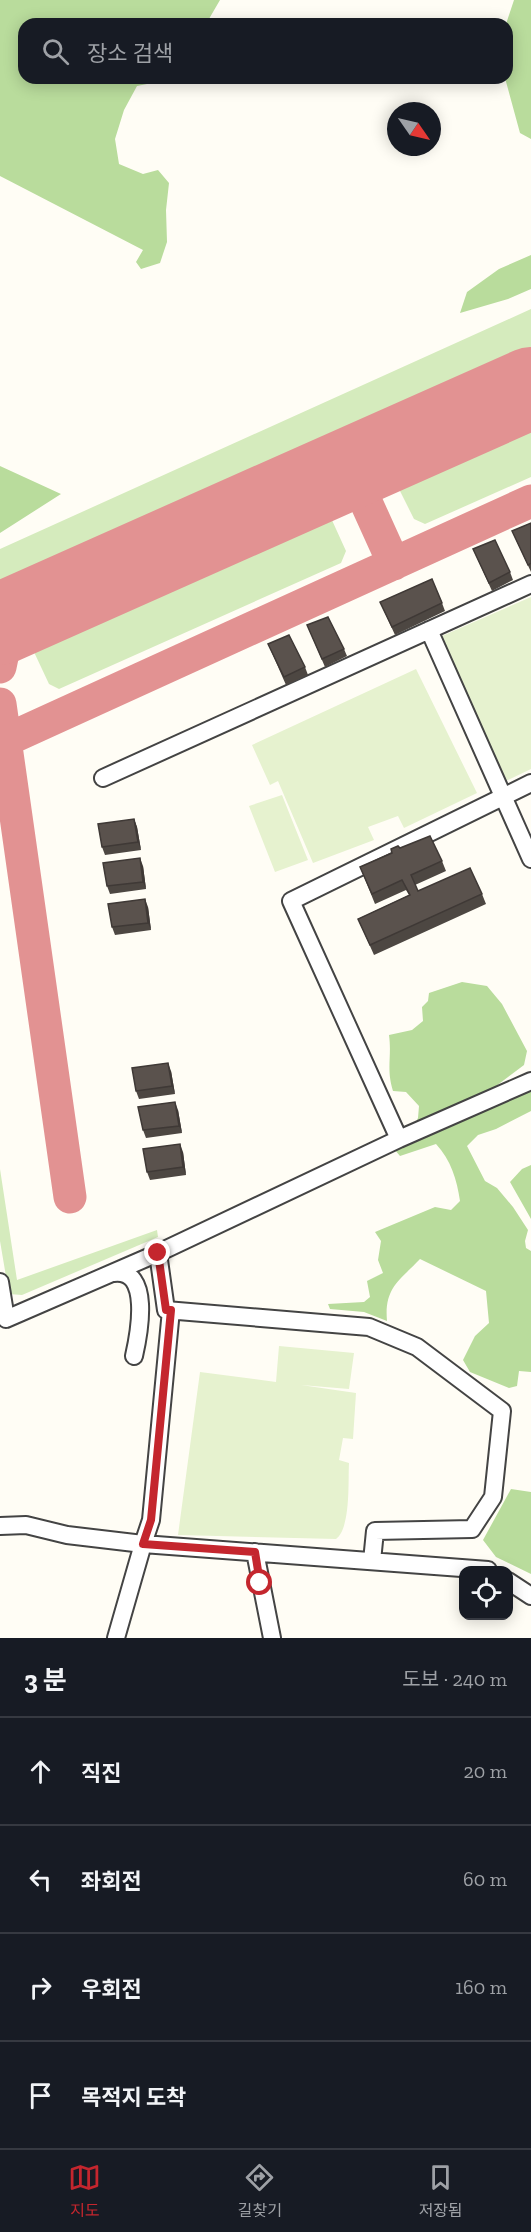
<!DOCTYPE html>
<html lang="ko">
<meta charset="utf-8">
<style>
:root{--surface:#171b24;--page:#20242c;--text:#f1f3f6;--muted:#9ea1a6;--line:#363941;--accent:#c4262e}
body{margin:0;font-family:"Zilla Slab","Noto Sans KR",serif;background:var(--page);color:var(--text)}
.controls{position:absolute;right:18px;bottom:18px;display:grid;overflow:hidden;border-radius:12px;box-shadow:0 3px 15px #0003}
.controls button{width:54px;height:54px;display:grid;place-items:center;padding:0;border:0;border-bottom:2px solid var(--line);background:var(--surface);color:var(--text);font:30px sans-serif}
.compass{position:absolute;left:387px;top:102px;width:54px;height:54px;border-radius:50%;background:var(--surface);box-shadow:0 3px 15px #0003;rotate:124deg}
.stop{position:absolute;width:18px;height:18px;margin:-14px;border:4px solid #c4262e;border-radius:50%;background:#fff}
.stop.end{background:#c4262e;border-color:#fff;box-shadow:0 2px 6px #0008}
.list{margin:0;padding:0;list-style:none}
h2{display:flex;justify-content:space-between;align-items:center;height:78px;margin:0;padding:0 24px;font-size:26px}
h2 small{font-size:20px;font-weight:400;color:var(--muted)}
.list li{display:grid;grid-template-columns:39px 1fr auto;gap:18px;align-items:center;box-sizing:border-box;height:108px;padding:0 24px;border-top:2px solid var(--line)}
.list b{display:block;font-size:22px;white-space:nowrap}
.list em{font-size:20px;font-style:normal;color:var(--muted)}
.icon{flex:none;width:33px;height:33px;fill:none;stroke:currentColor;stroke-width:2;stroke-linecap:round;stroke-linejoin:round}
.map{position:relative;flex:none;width:531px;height:1638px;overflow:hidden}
.search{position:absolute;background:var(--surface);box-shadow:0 3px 15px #0003;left:18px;right:18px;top:18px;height:66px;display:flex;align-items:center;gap:15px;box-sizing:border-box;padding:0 21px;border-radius:18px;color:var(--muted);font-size:22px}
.sheet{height:510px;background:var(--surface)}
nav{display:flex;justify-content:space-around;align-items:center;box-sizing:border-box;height:84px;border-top:2px solid var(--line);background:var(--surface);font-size:16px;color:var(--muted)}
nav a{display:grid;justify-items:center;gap:3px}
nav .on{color:var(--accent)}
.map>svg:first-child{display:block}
</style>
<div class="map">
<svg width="531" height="1638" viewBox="0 0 531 1638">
<rect width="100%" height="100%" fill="#fffdf5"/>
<path fill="#d5ebbd" d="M531 309V357L0 599V549Z
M531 418V477L425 524 414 519 398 487 403 475Z
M321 514 331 518 346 551 341 563 59 689 49 684 34 652 41 639Z
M0 1169 17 1280 157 1230 158 1237 22 1295 9 1294 0 1241Z"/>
<path fill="#b9dc9c" d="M0 0H220L206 24H24V78H165L162 81 137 86 124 110 115 139 119 164 143 174 158 170 169 183 166 210 167 242 160 263 141 269 136 262 143 250 0 176Z
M514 0H531V139L520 133 505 78H507L506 24Z
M531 255V289L508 299 460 313 467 292 499 269Z
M0 466 61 494 0 533Z
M462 982 487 986 502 1004 527 1051 524 1065 471 1105 414 1126 418 1118 419 1106 406 1092 393 1091C386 1069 392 1057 389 1035L412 1030 423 1021 422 1007 428 1001 429 993Z
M531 1087V1111L496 1129 478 1135 467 1146 485 1181 497 1188 513 1207 528 1230 525 1241 526 1248 531 1251V1372L519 1371 517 1386 509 1388 470 1372 463 1360 475 1336 489 1323 486 1291 420 1259C399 1281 384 1288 387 1321L364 1312 330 1309 328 1304 364 1302 370 1297 367 1281 383 1273 378 1260 381 1241 375 1232 435 1207 451 1210 460 1201C457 1180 451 1160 436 1144L400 1156 395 1150Z
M531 1165V1219L510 1182 522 1169Z
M511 1489 531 1492V1574L496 1557 483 1540Z"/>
<path fill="#e6f2cf" d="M531 597V769L506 781 442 636Z
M416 669 477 793 404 828 398 816 368 827 374 840 313 863 278 781 270 785 252 745Z
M282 795 308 860 275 872 249 806Z
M279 1346 354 1353 349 1389 301 1385 356 1393 353 1439 343 1438 339 1460 349 1463C348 1481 351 1528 336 1539L178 1535 200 1372 276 1382Z"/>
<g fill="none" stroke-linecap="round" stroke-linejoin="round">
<path stroke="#e29292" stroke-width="33" d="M351 469 394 564
M0 667 10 619
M0 704 70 1197
M4 741 531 501"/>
<path stroke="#e29292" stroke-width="82" d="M0 624 531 388"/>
<defs>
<path id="minor" d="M429 630 531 859
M103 778 531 584
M399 1139 291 901 531 783
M158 1253 399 1139 531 1081
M113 1273C152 1267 139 1334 134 1356
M0 1282 6 1319 158 1253 166 1310 369 1327 417 1347 502 1411 493 1497 472 1529 375 1531 372 1561
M0 1526 26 1525 67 1535 143 1544 151 1520 171 1310
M255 1552 272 1638
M508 1581 531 1596
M116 1638 143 1544 488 1570"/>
</defs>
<use href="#minor" stroke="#444" stroke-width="20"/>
<use href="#minor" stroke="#fff" stroke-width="16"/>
</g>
<path fill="#4d4742" d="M531 523V572L512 531Z
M473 549 510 572 513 580 492 591Z
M380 602 442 603 445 611 395 635Z
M307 625 344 649 347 656 325 667Z
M268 644 305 667 308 675 286 685Z
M134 819 137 827 141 850 105 855 102 847Z
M400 848 442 861 446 871 415 885 418 891 482 894 486 904 374 955 358 919 409 895 406 890 375 904 360 867Z
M143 866 146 889 110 894 107 886Z
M148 907 151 930 115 935 112 927Z
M171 1071 175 1094 139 1099 136 1091Z
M178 1110 182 1133 146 1138 143 1130Z
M183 1152 186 1175 150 1180 147 1172Z"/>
<path fill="#3f3936" d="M134 819 137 827 141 850 138 842Z
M140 858 143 866 146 889 143 882Z
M145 899 148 907 151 930 148 923Z
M168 1063 171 1071 175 1094 172 1086Z
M175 1102 178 1110 182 1133 179 1126Z
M180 1144 183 1152 186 1175 183 1167Z"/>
<path fill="#5a524d" stroke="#3f3936" stroke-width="1.5" d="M531 523V563L528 565 512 531Z
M495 540 510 572 489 583 473 549Z
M432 579 442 603 392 627 380 602Z
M328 617 344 649 322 659 307 625Z
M289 635 305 667 284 677 268 644Z
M134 819 138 842 102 847 98 824Z
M430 836 442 861 411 875 418 891 470 868 482 894 370 945 358 919 410 895 402 880 372 894 360 867 392 853 391 849 398 846 400 848Z
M140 858 143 882 107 886 103 863Z
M145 899 148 923 112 927 108 904Z
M168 1063 172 1086 136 1091 132 1068Z
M175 1102 179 1126 143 1130 138 1107Z
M180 1144 183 1167 147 1172 143 1149Z"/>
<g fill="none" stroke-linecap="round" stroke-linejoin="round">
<path stroke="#c4262e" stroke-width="8" d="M158 1253 166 1310H171L151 1520 143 1544 255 1552 260 1583"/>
</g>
</svg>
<div class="controls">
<button><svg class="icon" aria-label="locate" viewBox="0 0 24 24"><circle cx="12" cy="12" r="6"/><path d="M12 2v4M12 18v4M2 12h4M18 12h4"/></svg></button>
</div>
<svg class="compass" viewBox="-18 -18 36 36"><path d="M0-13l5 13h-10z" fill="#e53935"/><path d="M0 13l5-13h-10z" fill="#9ea1a6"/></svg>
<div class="stop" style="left:260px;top:1583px"></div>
<div class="stop end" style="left:158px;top:1253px"></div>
<div class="search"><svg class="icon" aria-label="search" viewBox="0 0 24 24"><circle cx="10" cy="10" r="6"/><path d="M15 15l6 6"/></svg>장소 검색</div>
</div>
<section class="sheet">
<h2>3 분<small>도보 · 240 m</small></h2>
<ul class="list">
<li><svg class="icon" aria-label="ahead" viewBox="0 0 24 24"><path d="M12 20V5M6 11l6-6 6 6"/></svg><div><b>직진</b></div><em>20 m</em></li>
<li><svg class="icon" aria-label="left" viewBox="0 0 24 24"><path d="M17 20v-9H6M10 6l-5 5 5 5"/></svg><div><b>좌회전</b></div><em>60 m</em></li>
<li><svg class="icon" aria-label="right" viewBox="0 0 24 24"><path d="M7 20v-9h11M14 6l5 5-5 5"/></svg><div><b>우회전</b></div><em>160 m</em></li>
<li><svg class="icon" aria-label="arrive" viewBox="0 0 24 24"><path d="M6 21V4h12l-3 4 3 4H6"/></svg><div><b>목적지 도착</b></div></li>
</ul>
</section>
<nav>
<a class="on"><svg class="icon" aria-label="map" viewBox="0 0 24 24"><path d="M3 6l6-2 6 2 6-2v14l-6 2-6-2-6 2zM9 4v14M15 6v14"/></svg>지도</a>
<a><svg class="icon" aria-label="directions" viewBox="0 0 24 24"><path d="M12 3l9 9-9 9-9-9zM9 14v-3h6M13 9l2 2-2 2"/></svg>길찾기</a>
<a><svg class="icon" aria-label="saved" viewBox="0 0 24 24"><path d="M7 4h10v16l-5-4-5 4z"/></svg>저장됨</a>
</nav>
